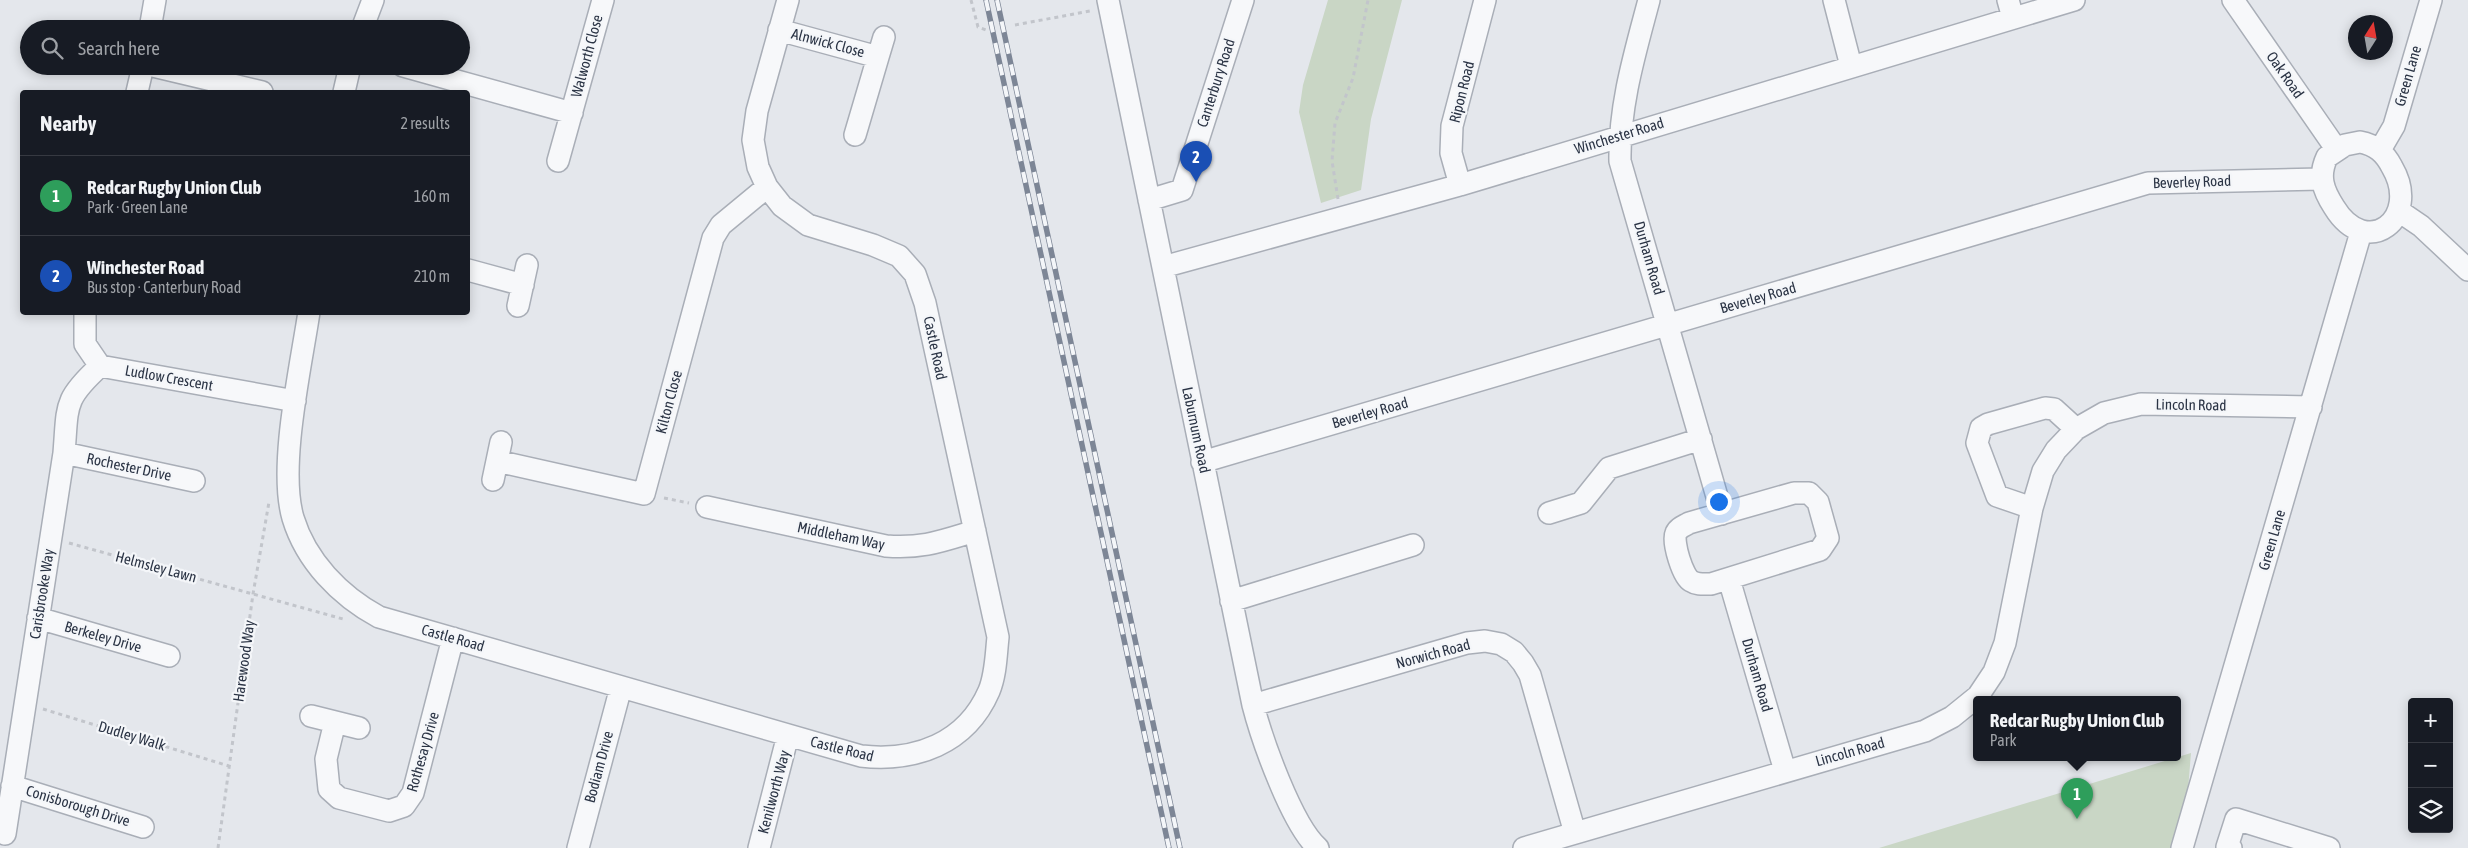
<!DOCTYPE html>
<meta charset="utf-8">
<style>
:root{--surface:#171b24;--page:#242831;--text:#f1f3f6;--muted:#9ea1a6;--line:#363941;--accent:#d1495b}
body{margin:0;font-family:"Asap Condensed",sans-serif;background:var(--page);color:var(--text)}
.controls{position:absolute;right:15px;bottom:15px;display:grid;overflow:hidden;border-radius:5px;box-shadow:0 2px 12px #0003}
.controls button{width:45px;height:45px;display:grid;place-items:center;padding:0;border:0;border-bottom:1px solid var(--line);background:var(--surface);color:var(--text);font:25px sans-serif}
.compass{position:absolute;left:2348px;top:15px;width:45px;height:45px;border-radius:50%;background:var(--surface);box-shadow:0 2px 12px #0003;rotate:11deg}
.you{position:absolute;left:1718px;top:501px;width:18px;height:18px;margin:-12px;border:4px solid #fff;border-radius:50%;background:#1a73e8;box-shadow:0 0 0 8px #1a73e833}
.badge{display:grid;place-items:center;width:32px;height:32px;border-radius:50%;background:var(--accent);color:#fff;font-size:16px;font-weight:700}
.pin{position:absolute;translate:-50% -41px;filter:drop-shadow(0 1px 2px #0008)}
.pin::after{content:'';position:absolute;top:26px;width:18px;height:15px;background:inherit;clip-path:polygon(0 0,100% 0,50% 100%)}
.popup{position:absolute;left:1973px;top:696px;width:208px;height:65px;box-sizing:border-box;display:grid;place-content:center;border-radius:5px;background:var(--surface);filter:drop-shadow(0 1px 4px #0005);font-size:16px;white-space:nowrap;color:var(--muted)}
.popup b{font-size:19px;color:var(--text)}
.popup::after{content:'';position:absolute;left:50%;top:100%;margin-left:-10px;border:10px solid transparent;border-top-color:var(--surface)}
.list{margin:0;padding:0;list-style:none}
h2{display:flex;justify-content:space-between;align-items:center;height:65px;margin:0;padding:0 20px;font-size:21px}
h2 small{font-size:16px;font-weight:400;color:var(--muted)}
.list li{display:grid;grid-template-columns:32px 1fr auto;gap:15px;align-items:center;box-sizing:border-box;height:80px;padding:0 20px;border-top:1px solid var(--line)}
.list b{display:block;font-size:19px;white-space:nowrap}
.list p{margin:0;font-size:16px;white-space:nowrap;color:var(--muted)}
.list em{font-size:16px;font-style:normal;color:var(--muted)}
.icon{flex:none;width:28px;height:28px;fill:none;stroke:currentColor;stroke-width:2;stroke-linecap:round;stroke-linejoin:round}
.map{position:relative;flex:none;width:2468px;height:848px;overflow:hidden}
.search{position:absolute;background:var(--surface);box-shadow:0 2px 12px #0003;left:20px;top:20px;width:450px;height:55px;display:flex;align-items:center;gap:12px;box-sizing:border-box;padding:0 18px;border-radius:28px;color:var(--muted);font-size:19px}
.panel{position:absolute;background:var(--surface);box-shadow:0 2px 12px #0003;left:20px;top:90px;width:450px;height:225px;border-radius:5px}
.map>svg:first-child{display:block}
</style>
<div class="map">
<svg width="2468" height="848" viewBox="0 0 2468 848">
<rect width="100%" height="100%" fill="#e4e7ec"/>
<path fill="#c9d6c5" d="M1328 0H1402L1371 119 1361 190 1321 203 1299 112 1303 85Z
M2191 753 2188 790 2172 848H1879Z"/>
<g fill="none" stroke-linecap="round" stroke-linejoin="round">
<defs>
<path id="minor" d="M1108 0 1253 705C1262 740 1292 825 1318 848
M1649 0C1635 53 1619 105 1620 161L1722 514
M1834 0 1851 66
M2008 0 2013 18
M2233 0 2337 150
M150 29 155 0
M362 29 373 0
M779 30 878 57 855 135
M878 57 884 37
M153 66 262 92
M403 66 572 113
M137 92 143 66
M344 92 350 66
M2360 142C2376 145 2385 153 2392 167 2422 218 2367 261 2334 207 2323 190 2318 176 2327 157L2345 145Z
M2380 150 2394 126 2431 0
M558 161 603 0
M1460 185 1451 153 1452 126 1485 0
M1149 200 1182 190 1243 0
M2399 211 2421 226 2468 270
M1163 267 1460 185 2074 0
M468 270 523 285
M518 306 527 265
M85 312V344L100 366 295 401
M309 312C301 366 278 467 293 518 306 561 340 596 379 617L861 756C915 762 966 744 989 691 996 674 996 655 998 637L925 303 915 274 899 256 873 245 808 225 782 206 767 187 758 167 753 140 757 111 788 0
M64 453 194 481
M497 461 644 494 713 238 721 225 767 187
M1202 462 2148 183 2321 179
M493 480 501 442
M1794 493H1809L1818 502 1828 538 1820 550 1711 584C1704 584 1697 585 1691 581 1683 577 1672 542 1676 533 1678 528 1684 526 1689 523Z
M707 507 886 546C922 549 942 541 975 531
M2032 508 1997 496 1977 443 1981 428 1988 424 2045 408 2054 409 2076 429
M1549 513 1581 503 1609 468 1701 439
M1729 579 1785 771
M1231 601 1413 545
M38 618 169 656
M1253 705 1467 643 1485 641 1501 644 1514 652 1523 663 1530 675 1575 833
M311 716 359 728
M335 722 326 759 329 789 339 798 389 811 404 806 413 793 453 638
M12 786 143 827
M5 834 64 453C68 405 63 400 100 366
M578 848 621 687
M759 848 788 735
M1524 848 1925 731 1952 717 1978 696 1994 672 2005 643 2032 508 2043 471 2056 450 2076 429 2104 413 2141 404 2311 407
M2182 848 2361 232
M2231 848 2227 847 2236 819 2329 848"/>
</defs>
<use href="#minor" stroke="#a9aeb7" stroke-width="24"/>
<path stroke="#c2c5cb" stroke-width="3" stroke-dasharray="4 4" stroke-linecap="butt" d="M971 0 978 27 986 30
M1015 25 1090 11
M1338 199 1332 161 1335 123 1353 78 1368 0
M664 498 689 503
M69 543 343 619
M43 709 229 766
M218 848 253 594 269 502"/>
<use href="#minor" stroke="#f7f8fa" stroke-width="21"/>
<defs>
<path id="rail" d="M986 0 1169 848
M997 0 1180 848"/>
</defs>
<use href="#rail" stroke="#7d8696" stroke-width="5.5"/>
<use href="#rail" stroke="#f4f6f9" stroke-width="4" stroke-dasharray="11" stroke-linecap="butt"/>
</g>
<g text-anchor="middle" stroke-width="4.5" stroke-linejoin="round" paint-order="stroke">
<g font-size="15" fill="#2b3445" stroke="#f4f6f9">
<text transform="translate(828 43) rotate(15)" y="5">Alnwick Close</text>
<text transform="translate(587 56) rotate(-75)" y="5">Walworth Close</text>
<text transform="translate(2285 75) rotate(55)" y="5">Oak Road</text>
<text transform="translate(2408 76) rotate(-74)" y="5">Green Lane</text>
<text transform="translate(1216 83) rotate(-72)" y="5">Canterbury Road</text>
<text transform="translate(1462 92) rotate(-76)" y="5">Ripon Road</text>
<text transform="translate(1619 136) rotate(-17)" y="5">Winchester Road</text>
<text transform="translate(2192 182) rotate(-2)" y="5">Beverley Road</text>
<text transform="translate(1649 258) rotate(74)" y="5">Durham Road</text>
<text transform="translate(1758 298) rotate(-16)" y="5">Beverley Road</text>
<text transform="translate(935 348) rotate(78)" y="5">Castle Road</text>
<text transform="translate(169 378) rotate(10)" y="5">Ludlow Crescent</text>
<text transform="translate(669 402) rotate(-75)" y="5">Kilton Close</text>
<text transform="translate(2191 405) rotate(1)" y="5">Lincoln Road</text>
<text transform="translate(1370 413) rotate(-16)" y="5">Beverley Road</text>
<text transform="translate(1196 430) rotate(78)" y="5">Laburnum Road</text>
<text transform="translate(129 467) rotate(12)" y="5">Rochester Drive</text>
<text transform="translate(841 536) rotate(12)" y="5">Middleham Way</text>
<text transform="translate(2272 540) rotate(-74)" y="5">Green Lane</text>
<text transform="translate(156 567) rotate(15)" y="5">Helmsley Lawn</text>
<text transform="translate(42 594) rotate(-81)" y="5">Carisbrooke Way</text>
<text transform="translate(103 637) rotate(16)" y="5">Berkeley Drive</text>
<text transform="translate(453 638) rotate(16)" y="5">Castle Road</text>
<text transform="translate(1433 654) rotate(-15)" y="5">Norwich Road</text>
<text transform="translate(244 661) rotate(-82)" y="5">Harewood Way</text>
<text transform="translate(1757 675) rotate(74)" y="5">Durham Road</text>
<text transform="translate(132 736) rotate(17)" y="5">Dudley Walk</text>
<text transform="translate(842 749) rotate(14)" y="5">Castle Road</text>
<text transform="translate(423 752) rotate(-74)" y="5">Rothesay Drive</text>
<text transform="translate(1850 752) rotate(-16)" y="5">Lincoln Road</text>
<text transform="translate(599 767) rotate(-75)" y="5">Bodiam Drive</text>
<text transform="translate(774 792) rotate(-75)" y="5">Kenilworth Way</text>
<text transform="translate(78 806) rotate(17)" y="5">Conisborough Drive</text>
</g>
</g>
</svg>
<div class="controls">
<button>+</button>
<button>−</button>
<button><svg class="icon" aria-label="layers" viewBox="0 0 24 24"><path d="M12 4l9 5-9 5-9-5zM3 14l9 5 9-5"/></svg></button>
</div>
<svg class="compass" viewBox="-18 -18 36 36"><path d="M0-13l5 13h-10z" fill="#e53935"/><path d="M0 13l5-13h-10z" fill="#9ea1a6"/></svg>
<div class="you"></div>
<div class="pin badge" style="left:2077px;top:819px;background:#2e9e5b">1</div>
<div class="popup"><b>Redcar Rugby Union Club</b>Park</div>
<div class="pin badge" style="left:1196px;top:182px;background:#1a4fb4">2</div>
<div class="search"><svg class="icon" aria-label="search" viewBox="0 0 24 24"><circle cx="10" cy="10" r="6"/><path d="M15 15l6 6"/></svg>Search here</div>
<section class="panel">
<h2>Nearby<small>2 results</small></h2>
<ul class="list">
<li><span class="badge" style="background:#2e9e5b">1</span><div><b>Redcar Rugby Union Club</b><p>Park · Green Lane</p></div><em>160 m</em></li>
<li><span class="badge" style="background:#1a4fb4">2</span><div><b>Winchester Road</b><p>Bus stop · Canterbury Road</p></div><em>210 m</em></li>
</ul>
</section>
</div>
